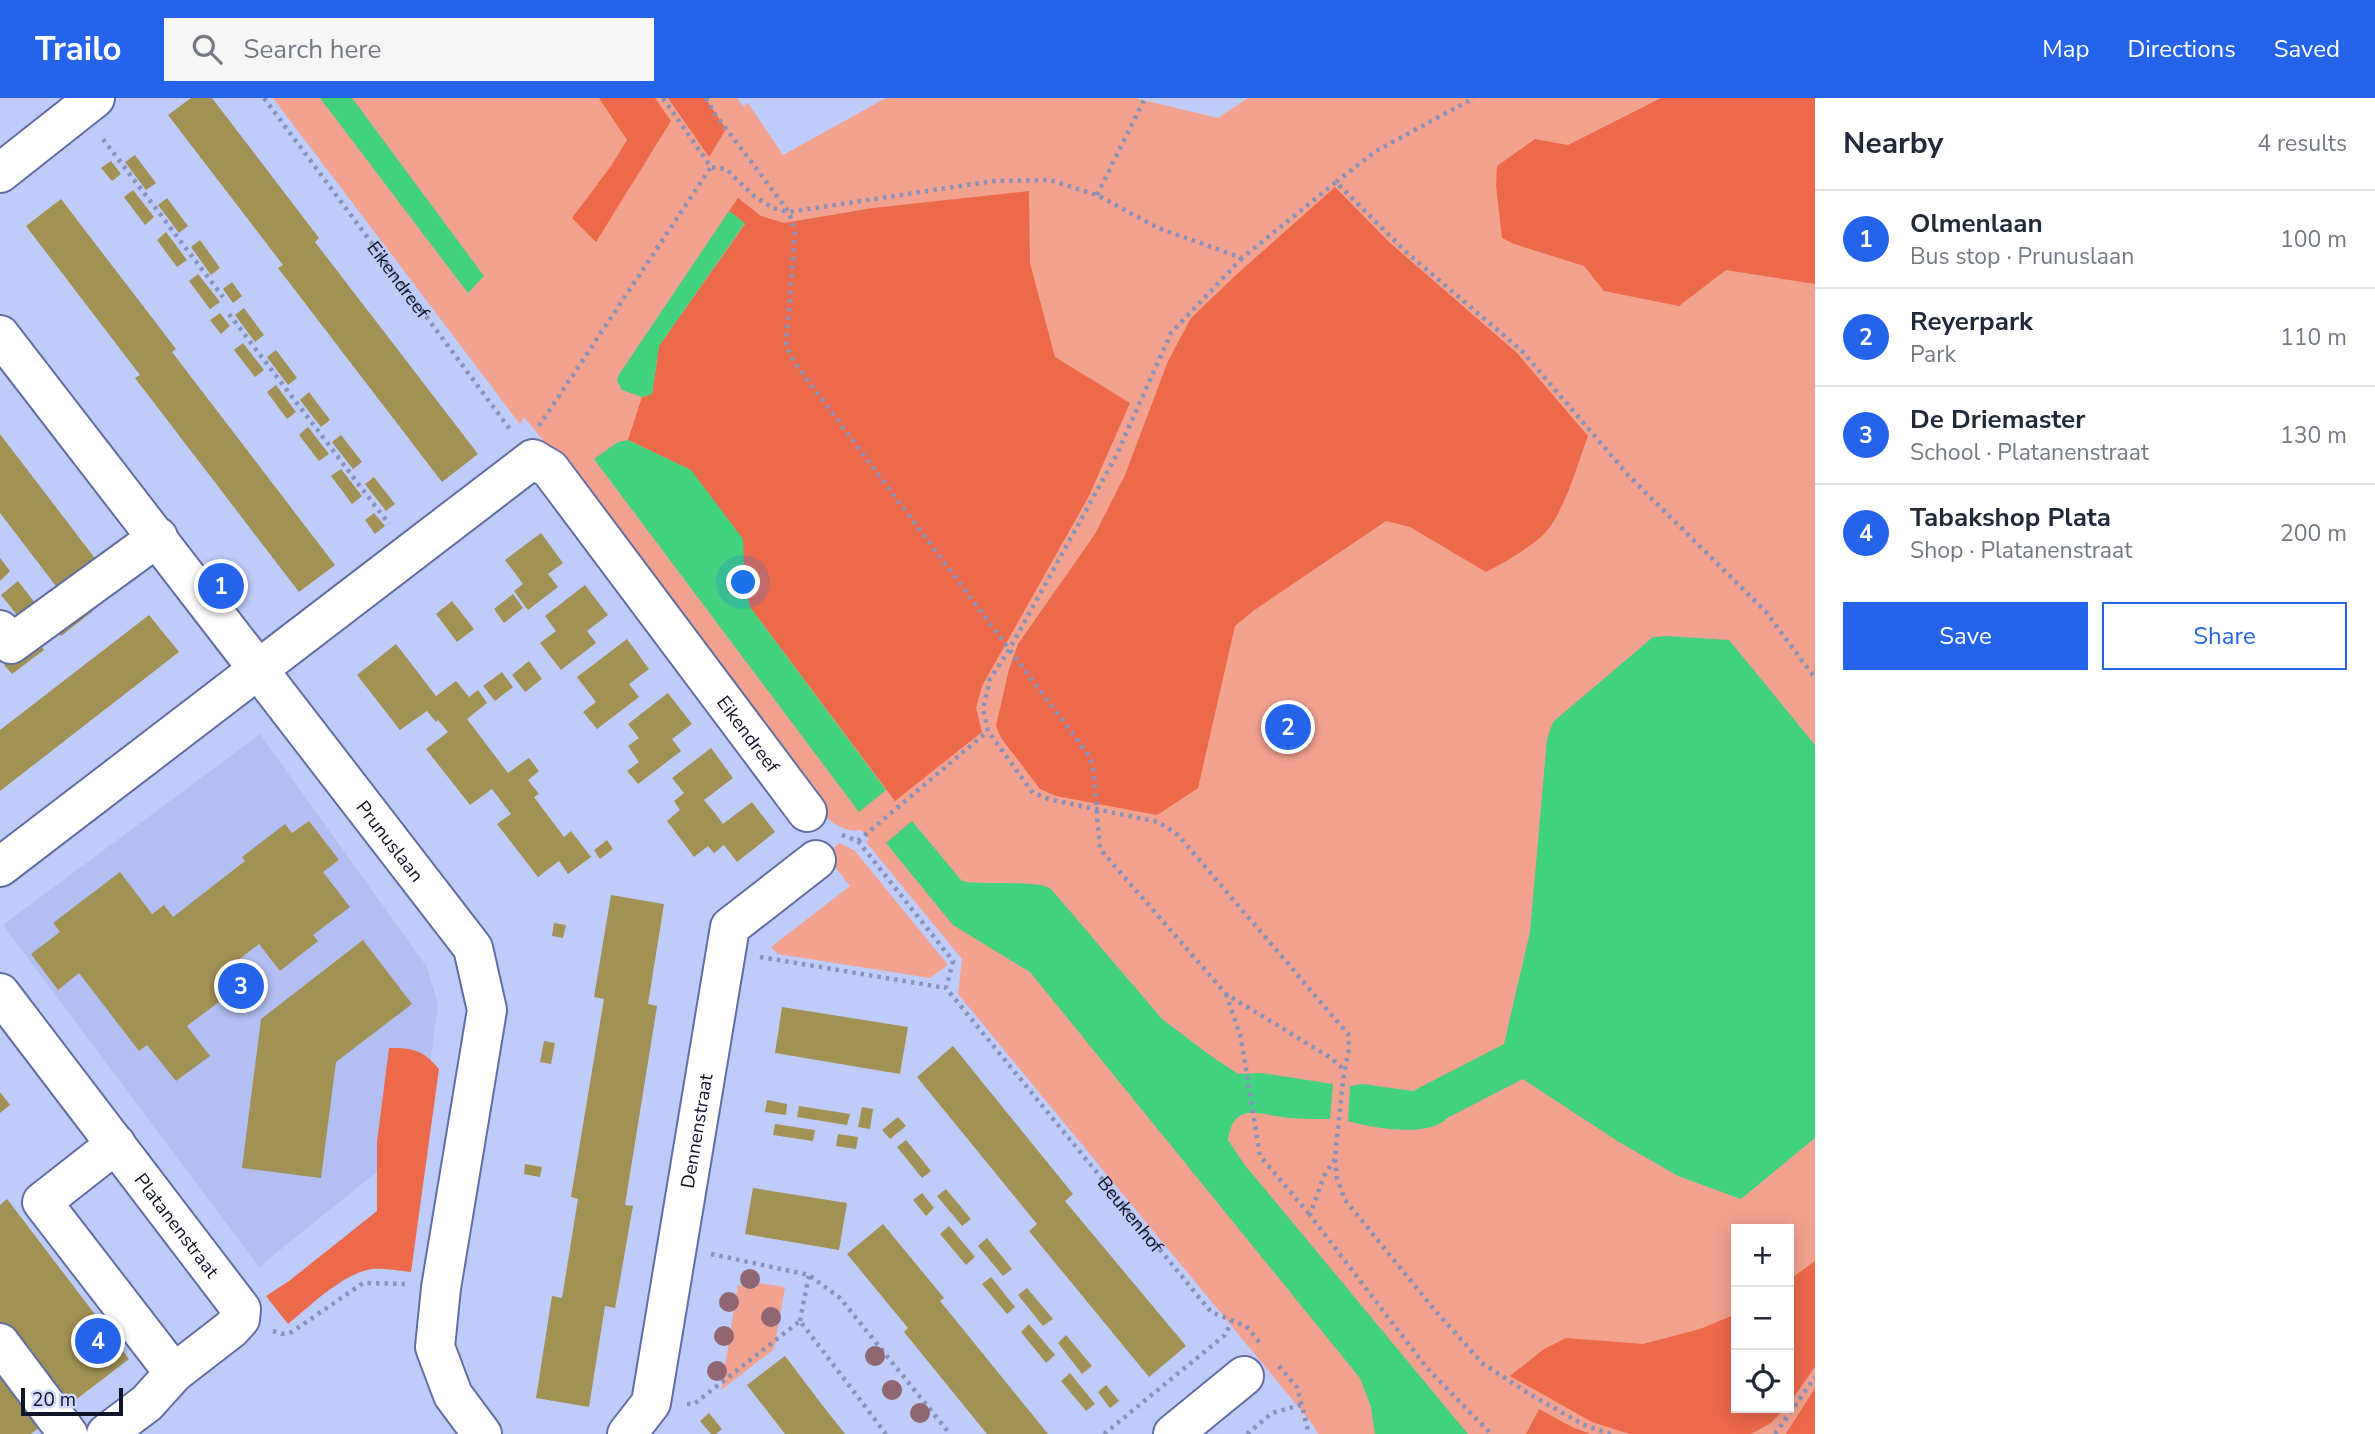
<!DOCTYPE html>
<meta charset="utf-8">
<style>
:root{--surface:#fff;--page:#f6f6f7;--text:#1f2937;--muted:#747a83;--line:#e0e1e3;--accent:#2563eb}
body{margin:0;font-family:"Nunito Sans",sans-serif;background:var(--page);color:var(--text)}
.controls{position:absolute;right:21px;bottom:21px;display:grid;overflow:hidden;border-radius:0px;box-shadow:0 4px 18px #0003}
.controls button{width:63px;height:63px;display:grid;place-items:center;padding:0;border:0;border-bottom:2px solid var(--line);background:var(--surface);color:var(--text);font:35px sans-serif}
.scale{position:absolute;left:21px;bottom:18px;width:102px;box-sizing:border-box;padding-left:7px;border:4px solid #101428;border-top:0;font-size:19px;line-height:24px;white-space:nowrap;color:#101428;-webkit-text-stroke:5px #cfd8fc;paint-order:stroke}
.you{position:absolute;left:744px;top:485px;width:24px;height:24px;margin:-18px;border:5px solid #fff;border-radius:50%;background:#1a73e8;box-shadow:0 0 0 10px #1a73e833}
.badge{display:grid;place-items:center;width:46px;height:46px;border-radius:50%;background:var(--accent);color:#fff;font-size:23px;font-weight:700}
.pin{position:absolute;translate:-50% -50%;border:4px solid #fff;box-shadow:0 2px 7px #0006}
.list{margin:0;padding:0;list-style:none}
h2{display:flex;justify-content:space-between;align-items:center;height:91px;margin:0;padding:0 28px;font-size:30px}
h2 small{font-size:23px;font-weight:400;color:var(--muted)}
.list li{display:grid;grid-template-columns:46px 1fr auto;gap:21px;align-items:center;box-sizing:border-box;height:98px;padding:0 28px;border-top:2px solid var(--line)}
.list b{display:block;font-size:26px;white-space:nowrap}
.list p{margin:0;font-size:23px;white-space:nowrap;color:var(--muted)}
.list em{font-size:23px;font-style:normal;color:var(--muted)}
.actions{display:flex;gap:14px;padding:21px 28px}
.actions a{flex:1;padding:16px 0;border:2px solid var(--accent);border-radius:0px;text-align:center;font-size:24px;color:var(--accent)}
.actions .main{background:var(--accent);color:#fff}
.icon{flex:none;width:38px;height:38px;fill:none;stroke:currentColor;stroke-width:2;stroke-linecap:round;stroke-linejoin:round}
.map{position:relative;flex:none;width:1815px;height:1336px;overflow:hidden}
header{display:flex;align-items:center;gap:42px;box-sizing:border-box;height:98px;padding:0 35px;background:var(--accent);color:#fff}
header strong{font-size:33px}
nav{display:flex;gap:38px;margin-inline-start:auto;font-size:24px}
.search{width:490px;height:63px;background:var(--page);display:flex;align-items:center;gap:18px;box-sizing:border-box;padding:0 24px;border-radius:0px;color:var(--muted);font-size:26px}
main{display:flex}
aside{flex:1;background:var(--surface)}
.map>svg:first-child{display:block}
</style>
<header>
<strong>Trailo</strong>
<div class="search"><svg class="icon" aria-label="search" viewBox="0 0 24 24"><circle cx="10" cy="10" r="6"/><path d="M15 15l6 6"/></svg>Search here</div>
<nav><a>Map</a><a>Directions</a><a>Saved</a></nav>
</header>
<main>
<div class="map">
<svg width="1815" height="1336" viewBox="0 0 1815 1336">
<rect width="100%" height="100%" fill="#bfcbf9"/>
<path fill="#b3bff3" d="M260 636 427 869 438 907 420 1039 259 1169 3 827Z"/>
<path fill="#f3a28f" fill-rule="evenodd" d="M273 0H737L744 9 748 5 783 57 886 0H1135L1218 20 1248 0H1815V1336H1318L1314 1328 958 896 962 861 866 744 869 741 861 732C843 736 825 720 814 707L542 341 524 319 520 326ZM1736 1131H1789V1310H1736Z
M840 745 855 753 948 867 930 880 778 856 771 849 850 788 825 756Z
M758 1185 785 1189 774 1251 721 1292 738 1187 757 1190Z"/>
<path fill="#ed694c" d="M599 0H655L671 23 596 144 572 120 611 68 627 42Z
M668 0H705L726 31 709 59Z
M1661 0H1815V186L1726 172 1679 208 1604 193 1584 168 1514 146 1502 140 1496 88 1497 68 1535 41 1568 47Z
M1335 89 1389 144 1517 255 1588 338C1578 365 1563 419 1542 438 1525 453 1505 464 1486 474L1410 429 1386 423 1253 513 1235 528 1198 690 1157 717 1056 698 1040 691 1001 640 996 628 1009 571 1018 546 1095 436 1125 377 1168 263 1191 220 1237 176Z
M1029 93 1030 165 1055 259 1130 305 1089 398 982 588 976 610 982 634 895 703 750 509 745 488 691 372 628 342 642 299 652 296 659 248 745 126 729 113 738 100 761 118 784 125 873 110Z
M389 950C414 950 423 952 439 971L411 1174C399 1173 384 1170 372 1171 343 1175 309 1209 288 1226L266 1198 289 1183 377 1113V1044Z
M1815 1163V1269L1789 1306V1182Z
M1736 1216V1310H1785L1771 1325 1751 1336H1630L1592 1324 1510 1278 1544 1251 1566 1240 1643 1246 1700 1231Z
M1815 1290V1336H1786L1787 1334Z
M1539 1311 1572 1329 1590 1336H1526Z"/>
<path fill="#41d17f" d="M320 0H352L484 178 468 195Z
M729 113 745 125 659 248 652 296 642 299 622 292 617 283 618 278Z
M628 342 691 372 743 441 745 488 750 509 886 692 859 714 594 361 618 344Z
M1667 538 1729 542 1815 647V1040L1741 1101 1678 1078 1619 1044 1523 981 1447 1020C1430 1040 1371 1030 1348 1023L1350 988 1363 986 1413 993 1504 946 1530 834 1547 641 1553 624 1653 539Z
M912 723 962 783C985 788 1036 781 1051 791L1162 921 1211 958 1238 976 1262 975 1333 986 1330 1021C1317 1021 1303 1021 1290 1020 1262 1018 1234 1001 1228 1042L1244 1066 1468 1336H1375L1371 1309 1360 1280 1030 874 953 827 886 745Z"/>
<path fill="#a29154" d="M191 0H212L319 140 315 144 478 356 442 384 278 170 283 167 168 17Z
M135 57 156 85 146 92 125 64Z
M111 63 121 76 112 83 101 70Z
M133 92 154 119 145 127 124 99Z
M167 100 188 128 179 135 158 107Z
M61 101 176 251 172 254 335 467 299 494 135 280 140 277 26 128Z
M166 134 187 162 177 169 157 142Z
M200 142 220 170 211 177 191 149Z
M198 176 220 204 210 211 189 183Z
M232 184 242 198 233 205 223 191Z
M244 210 264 237 255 244 235 217Z
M220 215 230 228 221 236 210 222Z
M243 245 264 272 255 279 234 252Z
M276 252 297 280 288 287 267 259Z
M276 287 296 314 287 321 267 294Z
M309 294 330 322 321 329 300 302Z
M308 329 329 356 319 363 299 337Z
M0 336 97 463 59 492 0 415Z
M341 337 362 364 353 371 332 344Z
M341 371 362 398 352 406 331 378Z
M374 379 395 406 386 413 365 386Z
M374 415 385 428 375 436 365 422Z
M541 435 563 465 548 476 558 489 528 512 514 493 523 486 505 462Z
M0 460 10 473 0 483Z
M18 483 36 506 21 522 1 497Z
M585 487 608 517 587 533 596 545 561 572 540 545 556 533 545 518Z
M513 496 523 510 504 525 494 511Z
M452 503 474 531 457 544 436 516Z
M86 504 93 513 61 538 54 529Z
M149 517 179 554 0 693V632Z
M627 541 649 571 629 586 639 599 597 631 583 614 596 604 577 579Z
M36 542 44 552 12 576 4 567Z
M396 546 436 598 456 583 469 599 478 592 487 605 467 621 508 675 529 660 539 673 528 682 539 696 534 699 564 739 571 733 591 759 568 776 559 763 538 779 497 726 511 716 492 691 470 707 426 651 448 634 438 622 436 624 427 613 400 632 357 577Z
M529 563 542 581 525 594 512 577Z
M502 574 513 589 495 603 483 588Z
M668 595 692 626 672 641 681 653 638 686 627 673 639 664 628 648 639 640 628 626Z
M711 650 733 680 704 702 714 714 723 726 752 704 775 734 737 764 724 747 714 755 708 748 694 759 667 723 680 712 674 703 684 695 672 680Z
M309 723 339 762 323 774 350 809 313 837 318 843 280 873 259 846 219 877 232 894 187 928 210 958 176 983 147 947 139 953 79 875 58 892 31 856 60 834 53 825 120 774 152 816 164 807 173 819 245 763 242 759 285 726 292 735Z
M607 742 613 751 600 761 594 752Z
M611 797 664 806 648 906 657 908 625 1107 633 1108 615 1210 605 1208 589 1309 536 1300 552 1198 562 1200 578 1101 571 1099 604 901 594 899Z
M554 825 566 827 563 840 552 838Z
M363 842 412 906 336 964 321 1080 242 1070 261 921Z
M782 909 908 929 900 976 775 955Z
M544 943 555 945 551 966 540 964Z
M953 948 1073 1096 1065 1103 1186 1248 1149 1279 1029 1133 1037 1126 917 979Z
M0 994 10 1007 0 1015Z
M767 1002 787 1006 786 1017 765 1014Z
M799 1008 850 1016 847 1027 797 1019Z
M862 1009 873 1011 870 1031 858 1029Z
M898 1019 906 1028 890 1041 882 1032Z
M775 1026 815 1032 813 1043 773 1037Z
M838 1036 858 1039 856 1051 836 1048Z
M906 1042 931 1073 922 1080 897 1049Z
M525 1066 542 1069 540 1079 524 1076Z
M753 1090 847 1105 839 1152 745 1136Z
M946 1091 971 1121 962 1128 937 1098Z
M922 1095 934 1110 926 1118 913 1102Z
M7 1101 129 1261 65 1310 0 1225V1107Z
M883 1126 944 1200 940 1203 1048 1336H987L904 1234 908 1230 847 1156Z
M949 1128 975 1159 966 1167 940 1136Z
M987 1140 1012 1171 1003 1178 978 1148Z
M991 1179 1015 1209 1007 1216 982 1186Z
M1027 1190 1053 1221 1043 1228 1018 1197Z
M1029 1226 1055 1257 1046 1265 1021 1234Z
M1066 1237 1092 1268 1082 1276 1058 1245Z
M785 1258 823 1308 845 1336H785L747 1287Z
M0 1274 41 1328 31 1336H0Z
M1070 1275 1095 1306 1086 1313 1061 1283Z
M1106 1287 1119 1303 1110 1310 1098 1294Z
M709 1315 722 1331 716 1336H711L700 1323Z"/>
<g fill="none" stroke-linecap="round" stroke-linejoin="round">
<defs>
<g id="minor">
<path d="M0 75 95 0"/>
<path id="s3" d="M0 237 473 850 487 912 441 1190 435 1249 453 1297 482 1336"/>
<path d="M0 532 11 546 158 439"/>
<path id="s4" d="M0 769 533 361 550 371 807 714"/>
<path id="s5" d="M0 895 241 1211 240 1221 231 1231 174 1275 147 1305 106 1336"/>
<path d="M116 1046 42 1104 174 1275"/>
<path d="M0 1245 68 1336"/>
<path id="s6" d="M627 1336 651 1305 730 829 816 762"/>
<path d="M1173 1336 1244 1278"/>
</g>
</defs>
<use href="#minor" stroke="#626ea2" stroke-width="42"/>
<g stroke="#8993b9" stroke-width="4.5" stroke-dasharray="3.5 5" stroke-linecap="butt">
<path id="s1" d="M264 0 512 334"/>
<path d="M663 0 711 69 726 71 754 98 773 110 789 114 993 83 1050 82 1097 97 1158 130 1242 160 1336 84 1406 154 1522 253 1628 377 1766 514 1815 580"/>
<path d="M706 0 715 16 789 114 795 135 786 248 794 264 1090 659 1093 670 1100 751 1226 896 1331 960 1344 972"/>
<path d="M103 41 223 199"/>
<path d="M1336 84 1376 53 1474 0"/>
<path d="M1097 97 1145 0"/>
<path d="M1242 160 1171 235 1116 358 1009 552 990 581 983 611 988 633 1033 695 1052 702 1158 724 1178 737 1348 936 1349 951 1343 982 1335 1060 1337 1080 1345 1102 1433 1210 1482 1265 1531 1297 1586 1328 1611 1336"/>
<path d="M229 216 389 426"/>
<path d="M539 328 711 69"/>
<path id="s2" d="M842 737 858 743 953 863 946 890 1211 1214 1246 1228 1260 1245"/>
<path d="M858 743 988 633"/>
<path d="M760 859 946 890"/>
<path d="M1226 896 1241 940 1260 1058 1310 1117"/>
<path d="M1335 1061 1324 1078 1310 1117 1426 1269 1491 1336"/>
<path d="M711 1156 809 1177 840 1200 950 1336"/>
<path d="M800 1223 809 1177"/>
<path d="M273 1233 282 1236 292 1234 363 1185 405 1186"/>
<path d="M1279 1268 1297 1289 1309 1336"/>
<path d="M687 1306H694L800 1223 886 1336"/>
<path d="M1104 1336 1225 1237 1232 1223"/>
<path d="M1247 1336 1272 1315 1301 1307"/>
<path d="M1775 1336 1815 1279"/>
</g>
<use href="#minor" stroke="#fff" stroke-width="38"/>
</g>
<g fill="#8f6671">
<circle cx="750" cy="1181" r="10"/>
<circle cx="729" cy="1204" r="10"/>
<circle cx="771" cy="1219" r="10"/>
<circle cx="724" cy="1238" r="10"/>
<circle cx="875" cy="1258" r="10"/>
<circle cx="717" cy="1273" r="10"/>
<circle cx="892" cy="1292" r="10"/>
<circle cx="920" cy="1315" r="10"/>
</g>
<g text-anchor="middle" stroke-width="5" stroke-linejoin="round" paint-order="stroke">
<g font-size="19" fill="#101428" stroke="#cfd8fc">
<text dy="7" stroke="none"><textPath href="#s1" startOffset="226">Eikendreef</textPath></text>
<text dy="7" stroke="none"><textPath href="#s4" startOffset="1022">Eikendreef</textPath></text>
<text dy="7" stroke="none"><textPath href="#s3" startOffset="639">Prunuslaan</textPath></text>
<text dy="7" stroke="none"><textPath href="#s6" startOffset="315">Dennenstraat</textPath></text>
<text dy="7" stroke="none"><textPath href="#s2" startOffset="490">Beukenhof</textPath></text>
<text dy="7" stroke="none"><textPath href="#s5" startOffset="292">Platanenstraat</textPath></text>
</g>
</g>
</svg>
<div class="controls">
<button>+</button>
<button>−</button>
<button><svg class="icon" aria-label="locate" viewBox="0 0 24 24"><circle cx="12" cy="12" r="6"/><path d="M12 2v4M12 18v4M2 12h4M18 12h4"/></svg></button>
</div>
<div class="scale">20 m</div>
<div class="you"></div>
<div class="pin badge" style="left:221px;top:488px">1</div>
<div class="pin badge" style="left:1288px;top:629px">2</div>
<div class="pin badge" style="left:241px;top:888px">3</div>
<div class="pin badge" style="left:98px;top:1243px">4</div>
</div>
<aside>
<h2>Nearby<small>4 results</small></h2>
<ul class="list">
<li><span class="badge">1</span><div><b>Olmenlaan</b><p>Bus stop · Prunuslaan</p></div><em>100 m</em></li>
<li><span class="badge">2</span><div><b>Reyerpark</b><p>Park</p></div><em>110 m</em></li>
<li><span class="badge">3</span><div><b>De Driemaster</b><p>School · Platanenstraat</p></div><em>130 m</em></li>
<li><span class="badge">4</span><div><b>Tabakshop Plata</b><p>Shop · Platanenstraat</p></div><em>200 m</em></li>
</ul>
<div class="actions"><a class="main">Save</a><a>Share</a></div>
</aside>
</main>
